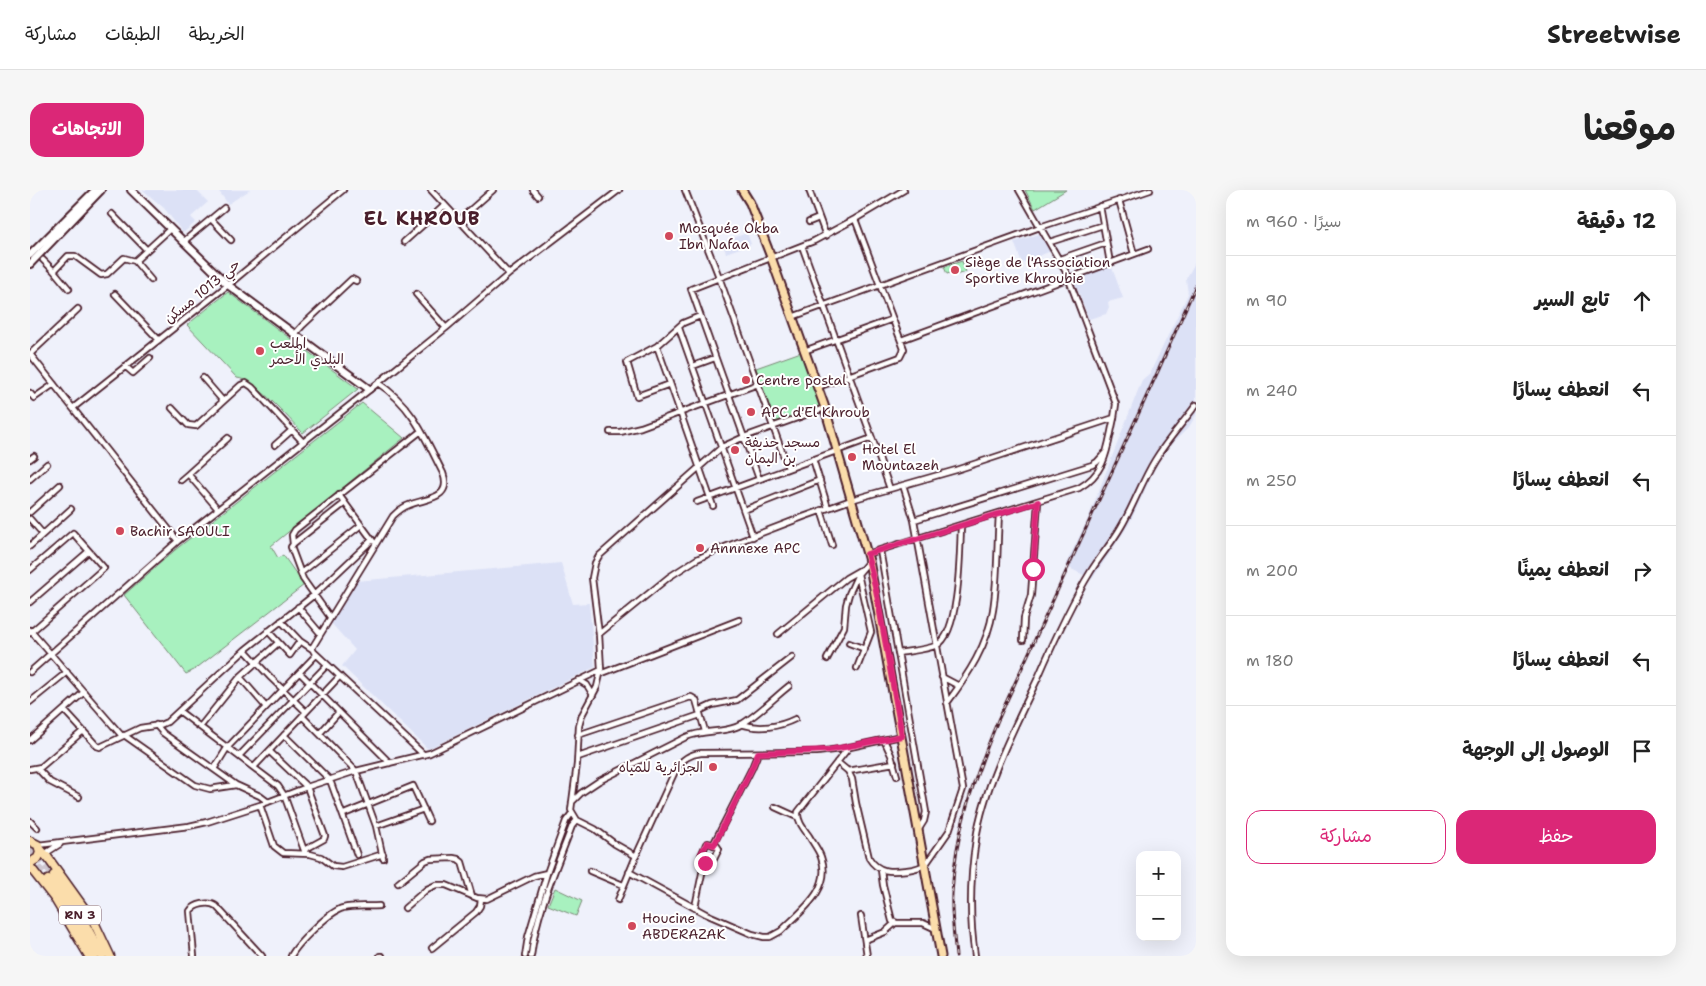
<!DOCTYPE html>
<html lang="ar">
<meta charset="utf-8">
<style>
:root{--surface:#fff;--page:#f6f6f6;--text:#222;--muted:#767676;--line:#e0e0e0;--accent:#db2777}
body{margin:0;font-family:"Shantell Sans","Playpen Sans Arabic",sans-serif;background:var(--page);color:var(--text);direction:rtl}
.controls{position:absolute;right:15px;bottom:15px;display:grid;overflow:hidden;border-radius:10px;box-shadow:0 5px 20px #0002}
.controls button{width:45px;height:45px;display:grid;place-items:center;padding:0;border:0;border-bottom:1px solid var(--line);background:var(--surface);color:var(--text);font:25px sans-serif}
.stop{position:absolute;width:15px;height:15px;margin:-11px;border:4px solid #db2777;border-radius:50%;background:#fff}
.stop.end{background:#db2777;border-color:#fff;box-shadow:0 1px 5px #0008}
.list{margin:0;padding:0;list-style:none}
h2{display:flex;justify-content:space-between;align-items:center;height:65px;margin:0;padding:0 20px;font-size:21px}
h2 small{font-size:16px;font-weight:400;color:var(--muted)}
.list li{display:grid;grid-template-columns:32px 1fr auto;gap:15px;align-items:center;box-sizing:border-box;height:90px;padding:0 20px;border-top:1px solid var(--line)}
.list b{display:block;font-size:19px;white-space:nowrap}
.list em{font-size:16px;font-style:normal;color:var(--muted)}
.actions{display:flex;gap:10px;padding:15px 20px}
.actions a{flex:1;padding:11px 0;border:1px solid var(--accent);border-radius:15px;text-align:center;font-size:18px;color:var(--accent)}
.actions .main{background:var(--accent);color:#fff}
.icon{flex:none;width:28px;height:28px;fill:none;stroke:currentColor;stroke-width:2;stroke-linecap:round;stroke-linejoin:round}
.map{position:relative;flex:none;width:1166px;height:766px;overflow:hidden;direction:ltr;border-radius:15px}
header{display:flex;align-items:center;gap:30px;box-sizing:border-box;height:70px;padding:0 25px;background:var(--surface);border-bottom:1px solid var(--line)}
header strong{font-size:24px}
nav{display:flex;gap:28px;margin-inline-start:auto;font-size:18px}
.intro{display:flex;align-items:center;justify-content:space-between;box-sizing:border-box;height:120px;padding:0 30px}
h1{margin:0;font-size:35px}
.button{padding:12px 22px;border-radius:15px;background:var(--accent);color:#fff;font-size:18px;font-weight:700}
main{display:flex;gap:30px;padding:0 30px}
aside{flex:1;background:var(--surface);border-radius:15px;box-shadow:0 5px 20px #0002}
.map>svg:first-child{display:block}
</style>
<header>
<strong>Streetwise</strong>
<nav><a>الخريطة</a><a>الطبقات</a><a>مشاركة</a></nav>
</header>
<div class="intro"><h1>موقعنا</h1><a class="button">الاتجاهات</a></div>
<main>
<aside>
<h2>12 دقيقة<small>سيرًا · 960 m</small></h2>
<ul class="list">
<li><svg class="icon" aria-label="ahead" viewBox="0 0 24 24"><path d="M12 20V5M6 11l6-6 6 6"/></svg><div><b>تابع السير</b></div><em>90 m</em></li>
<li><svg class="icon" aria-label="left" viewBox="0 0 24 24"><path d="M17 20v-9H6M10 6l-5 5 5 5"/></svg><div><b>انعطف يسارًا</b></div><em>240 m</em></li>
<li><svg class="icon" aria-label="left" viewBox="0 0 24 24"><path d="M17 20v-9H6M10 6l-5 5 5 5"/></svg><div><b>انعطف يسارًا</b></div><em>250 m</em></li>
<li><svg class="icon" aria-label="right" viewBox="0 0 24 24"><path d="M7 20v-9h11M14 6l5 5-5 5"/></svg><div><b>انعطف يمينًا</b></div><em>200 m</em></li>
<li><svg class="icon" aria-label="left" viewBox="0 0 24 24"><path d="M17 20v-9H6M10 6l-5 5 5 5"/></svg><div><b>انعطف يسارًا</b></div><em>180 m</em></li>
<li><svg class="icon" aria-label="arrive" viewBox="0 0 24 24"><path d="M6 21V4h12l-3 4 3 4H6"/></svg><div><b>الوصول إلى الوجهة</b></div></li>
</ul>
<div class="actions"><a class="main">حفظ</a><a>مشاركة</a></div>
</aside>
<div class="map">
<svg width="1166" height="766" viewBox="0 0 1166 766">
<rect width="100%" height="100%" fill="#eff1fb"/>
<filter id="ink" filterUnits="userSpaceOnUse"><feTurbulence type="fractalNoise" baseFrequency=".02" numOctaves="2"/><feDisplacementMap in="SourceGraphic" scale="10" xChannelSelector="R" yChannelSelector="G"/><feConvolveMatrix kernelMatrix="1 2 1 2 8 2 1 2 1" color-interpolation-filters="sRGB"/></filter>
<g filter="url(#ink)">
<path fill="#dce1f6" d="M113 0H166L178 12 161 27 166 32 153 43 134 18Z
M188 0H220L198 14Z
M717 43 721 54 696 63 692 52Z
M1009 44 1021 61 992 73 984 52Z
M1166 71V225L1159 237 1131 265 1099 334 1062 389 1035 376 1057 331 1112 190 1120 183 1158 104 1156 89Z
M1081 75 1093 108 1078 112 1079 117 1076 124 1059 129 1043 88Z
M531 373 543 414 559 413 565 477 398 559 312 476 325 460 301 433 326 391Z"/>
<path fill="#a8f1bf" stroke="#798875" d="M995 0H1036L1005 19Z
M932 71 936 82 925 85 923 82 917 84 914 77Z
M198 102 202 105 328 199 273 243C259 229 225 189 207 188L157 135Z
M771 162 790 216 745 232 726 178Z
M332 213 374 248 241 356 248 368 253 365 274 395 164 480 156 484 94 405 145 360Z
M525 698 552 711 546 726 518 715Z"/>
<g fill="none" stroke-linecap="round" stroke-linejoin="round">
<path stroke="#cec7d1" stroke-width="8" stroke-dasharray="8 4" stroke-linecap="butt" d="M0 658 24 685
M0 668 18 690"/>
<defs>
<path id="street" d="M401 0 479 84
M503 0 508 6
M655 0 689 87 758 278
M779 0 796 46
M1089 10 1104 64
M82 24 117 60
M181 29 201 50
M429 30 463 0
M779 32 789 28
M153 52 194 18
M374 52 415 15
M1020 52 1073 35
M772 56 842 248
M1030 69 1076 53
M13 70 24 81 38 66H45L71 85 77 84 94 68 105 71 140 39
M105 71 121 90
M1080 73 1118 59
M24 81 39 99
M85 104 129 150
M386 104 416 138
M762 127 1010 37 1120 0
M649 138 723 347
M264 145 273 135 322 89 326 91
M871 150 1080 73 1070 16
M627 156 683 316
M774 161 863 129
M0 164 148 351
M0 164 48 119
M95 176 103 183 120 168
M663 176 685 168
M173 188 193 211
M348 193C383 216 395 248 413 283 423 310 395 308 379 315 373 317 368 321 363 326L282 458 284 462 394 565
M640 194 607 206 597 172 627 156 653 133 670 126
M788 197 870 167 874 159 825 29
M0 203 4 208 24 194
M43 218 198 95 313 0
M142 218 158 235 166 236 211 195 216 193 222 197 273 252
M580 242H590L611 237 728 194
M245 255 262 240
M0 269 4 266
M783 269 798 318
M0 289 17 274
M729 289 661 99 784 51 825 29 874 0
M151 290 158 284
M309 305 343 351
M667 312 842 248 860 299
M188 319 158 284 198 248
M714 320 790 290
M791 320 802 355
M0 322 30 295
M0 329 13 344
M884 330 1062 275 1067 272 1075 263
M263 354 262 345 265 340 391 241
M0 356 41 319
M850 360 896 622 894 631 889 639
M837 364 1049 298C1077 282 1077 258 1084 228
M0 380 43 343 74 378 0 443
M271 383 331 335
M0 412 59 361
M268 417 290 443
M300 427 273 389 261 357 264 353 315 313
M251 431 270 451 282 459
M0 440 92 546
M238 441 260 465 270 451
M569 444 639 387 667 369 687 360 773 327 821 310 926 280 1084 228 1086 214 1036 82 989 0
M748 444 816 388 830 380
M993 450 994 428 1001 405 1008 312
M819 453 835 459
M215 460 241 488 276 522
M868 463C879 461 897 460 907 455 930 444 930 359 931 335
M797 469 814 437 816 415 819 404 828 384 839 371
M827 478 841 442 828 384
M0 482 148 351 348 193 416 138 479 84 589 0
M270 483 360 573
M570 484 709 430
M210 487 236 517
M912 487 929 496
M549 490 557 495 563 505
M0 512 37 482
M917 513C938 485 958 455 963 420 968 389 967 355 969 324
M34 520 67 556 70 557 110 538 130 535 137 532 215 460 284 405 342 350
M149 521 248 596 254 605 275 663
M669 521 682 515 707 510 762 467
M272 526 326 581 346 636 353 668
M711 534C729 540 749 537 765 529
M126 535 133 543 206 595 230 606 238 612
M170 537 210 487 248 453
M290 543 309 522
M94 545 165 595 180 599 206 595
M254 545 300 590 327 665
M548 545 661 507 666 510 675 541
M0 550 54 502
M854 550 861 565 867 586
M239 561 277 597 295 646 294 649 274 660
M209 566 297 475
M548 567 670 525
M807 572 818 581 822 589 826 613 839 668C848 683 861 682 877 680 884 679 890 678 896 674L919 641 933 599 884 330 873 295
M224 577 310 486
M7 578 20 592 49 607
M0 579 11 577 53 541
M184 579 197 558 286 465
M818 581 864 573
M542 612 551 603 569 591 656 547C672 540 690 543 706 537 720 532 746 506 759 496
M230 615 244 656 253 663 280 664 291 667 303 676 312 677 353 664
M745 617 767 627
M314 624 383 596 399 631
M0 631 7 638
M346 636 394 619
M678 653 687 656 689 659 684 669 681 671 671 666 676 654Z
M8 655 159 636 177 632 230 615 277 597 326 581 400 563 571 480
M683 655 722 578 728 563
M13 665 30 654
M606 666 585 654 565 639 547 630 541 620 547 574 549 536 552 525 567 497 571 480 569 444 562 388 565 373 569 366 692 257 714 247 795 218
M851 680 853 695 862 731 867 733H893L906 739
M560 681 593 695
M599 682 676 724 722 744 734 747H740L751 741C771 721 803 699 791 667 788 659 783 653 779 646 774 639 767 631 768 622L819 557
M368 693 395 671 400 669 423 668 428 669 432 672 442 706
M588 710 606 666 646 579C652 569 660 564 671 563L787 562 811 559 871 546
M665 717 675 669
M375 718 397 699 406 695H416L447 708 457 709 504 686 517 683
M831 726 837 766
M835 750 855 742 865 733
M402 758 446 722 450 716 451 709
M0 764 1 766
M164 766 160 721C165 714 179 711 186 716L232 766
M261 766C267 754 300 721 313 718 324 715 338 717 349 716
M350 766H352
M495 766 498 747 517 683 536 631 542 623
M501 766C506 723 527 676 542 636L547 630
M945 766C939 727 940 688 946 649 954 596 984 538 1007 490 1023 453 1040 415 1061 381 1070 366 1082 353 1091 337 1104 315 1112 291 1125 270 1137 250 1153 233 1166 215"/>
<path id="secondary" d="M101 0 198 95 339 199
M0 65 65 0
M0 74 71 0"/>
<path id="primary" d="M712 0 720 13 741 67 794 215 839 371 911 766"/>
<path id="highway" d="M0 651 8 655 10 662 8 668 0 673
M10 659 18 668 64 732 80 766
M0 677 25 709 59 766
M24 685 49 723 72 766
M18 690 45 726 65 766"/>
</defs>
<use href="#street" stroke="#4a1f2b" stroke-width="8"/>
<use href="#secondary" stroke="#4a1f2b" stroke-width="10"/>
<use href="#primary" stroke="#4a1f2b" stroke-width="11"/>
<use href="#highway" stroke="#4a1f2b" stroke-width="11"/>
<use href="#street" stroke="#fff" stroke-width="4.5"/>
<use href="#secondary" stroke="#fff" stroke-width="6"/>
<use href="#primary" stroke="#fbddab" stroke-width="7"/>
<use href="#highway" stroke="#fbddab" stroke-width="8"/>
<defs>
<path id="rail" d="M926 766C924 746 921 725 922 704 925 640 944 589 968 530L1129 179 1166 95"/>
</defs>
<use href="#rail" stroke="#4a1f2b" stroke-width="3"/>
<use href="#rail" stroke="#fff" stroke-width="1" stroke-dasharray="4" stroke-linecap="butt"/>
</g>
</g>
<g fill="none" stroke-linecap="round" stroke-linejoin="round" filter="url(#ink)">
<path stroke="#db2777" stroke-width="6" d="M675 673 676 669 672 667 671 664 677 653 684 655 722 578 728 563 799 560 872 546 846 400 837 364 1008 312 1003 379"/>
</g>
<g fill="#d1495b" stroke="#fff" stroke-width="2">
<circle cx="639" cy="46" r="5"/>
<circle cx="925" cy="80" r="5"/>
<circle cx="230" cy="161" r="5"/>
<circle cx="716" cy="190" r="5"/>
<circle cx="721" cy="222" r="5"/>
<circle cx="705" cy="260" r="5"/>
<circle cx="822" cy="267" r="5"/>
<circle cx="90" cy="341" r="5"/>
<circle cx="670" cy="358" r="5"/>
<circle cx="683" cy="577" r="5"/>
<circle cx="602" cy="736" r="5"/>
</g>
<g text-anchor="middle" stroke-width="4" stroke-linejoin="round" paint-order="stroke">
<rect fill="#fff" stroke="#80626b" stroke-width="1" x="29" y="715.5" width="42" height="19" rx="4"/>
<g font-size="12" font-weight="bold" fill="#4a1f2b">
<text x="50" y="729">RN 3</text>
</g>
<g font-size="14" fill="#4a1f2b" stroke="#fff" text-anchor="start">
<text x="649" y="43">Mosquée Okba<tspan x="649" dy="16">Ibn Nafaa</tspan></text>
<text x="935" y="77">Siège de l'Association<tspan x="935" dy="16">Sportive Khroubie</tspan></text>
<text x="240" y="158">الملعب<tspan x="240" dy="16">البلدي الأحمر</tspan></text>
<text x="726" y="195">Centre postal</text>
<text x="731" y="227">APC d'El Khroub</text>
<text x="715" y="257">مسجد حذيفة<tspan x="715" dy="16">بن اليمان</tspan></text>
<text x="832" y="264">Hotel El<tspan x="832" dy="16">Mountazeh</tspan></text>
<text x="100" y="346">Bachir SAOULI</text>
<text x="680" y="363">Annnexe APC</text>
<text x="673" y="582" text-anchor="end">الجزائرية للمياه</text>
<text x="612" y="733">Houcine<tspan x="612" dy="16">ABDERAZAK</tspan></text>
</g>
<g font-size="14" fill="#4a1f2b" stroke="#fff">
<text transform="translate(172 101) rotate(-39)" y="5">حي 1013 مسكن</text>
</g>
<g font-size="19" font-weight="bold" letter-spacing="1" fill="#4a1f2b" stroke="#fff">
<text x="392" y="35">EL KHROUB</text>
</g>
</g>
</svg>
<div class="controls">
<button>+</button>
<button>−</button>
</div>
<div class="stop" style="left:1003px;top:379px"></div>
<div class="stop end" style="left:675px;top:673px"></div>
</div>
</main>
